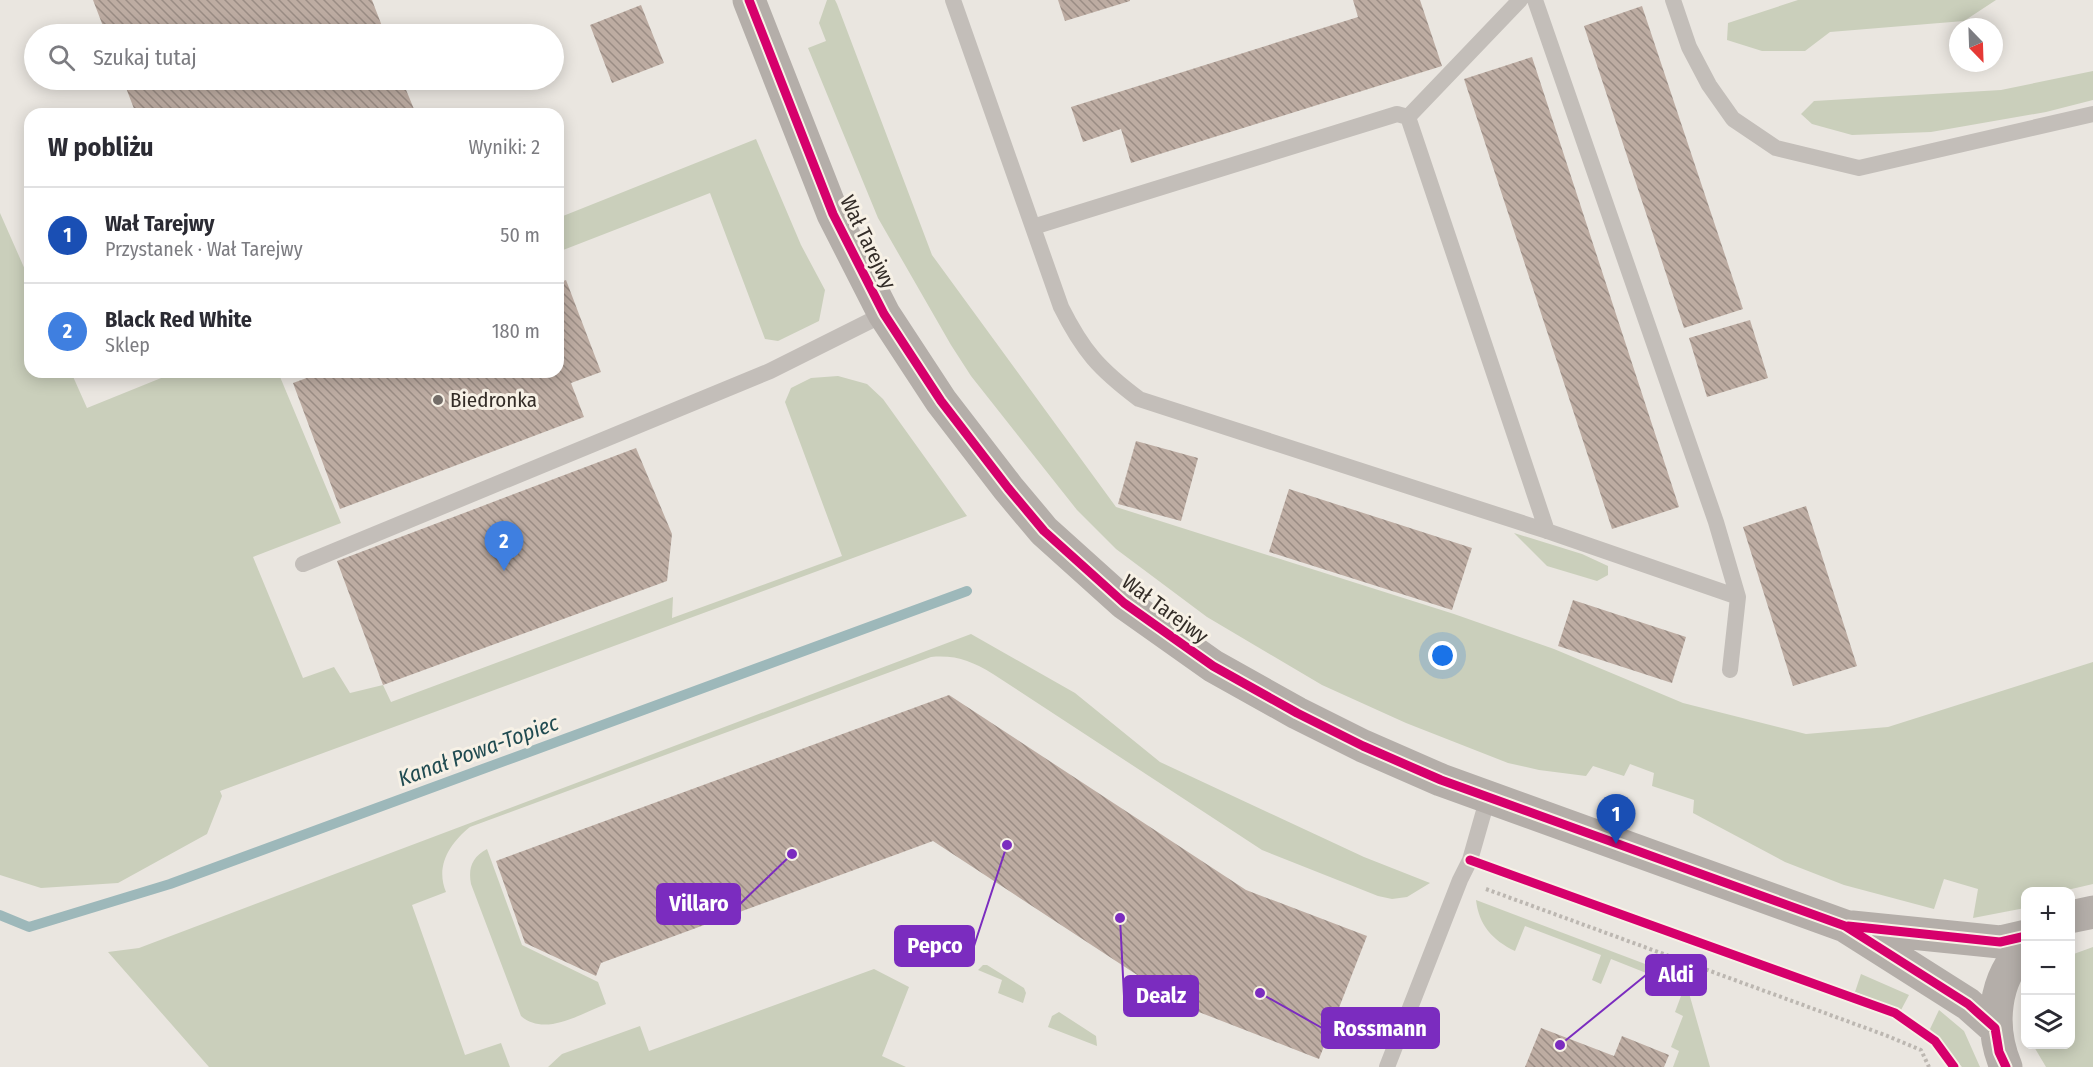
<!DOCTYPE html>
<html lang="pl">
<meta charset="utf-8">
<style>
:root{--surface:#fff;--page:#f2f2f3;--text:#2b2b33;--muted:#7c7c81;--line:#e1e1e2;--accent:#736d68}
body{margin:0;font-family:"Fira Sans Condensed",sans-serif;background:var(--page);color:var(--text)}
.controls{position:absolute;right:18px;bottom:18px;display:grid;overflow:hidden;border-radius:12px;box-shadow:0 3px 15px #0003}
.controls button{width:54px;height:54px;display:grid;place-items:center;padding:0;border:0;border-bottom:2px solid var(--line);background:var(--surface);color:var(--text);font:30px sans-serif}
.compass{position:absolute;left:1949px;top:18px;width:54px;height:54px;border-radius:50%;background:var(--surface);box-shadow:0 3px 15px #0003;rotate:157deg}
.you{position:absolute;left:1443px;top:656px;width:21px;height:21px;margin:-15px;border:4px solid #fff;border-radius:50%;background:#1a73e8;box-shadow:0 0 0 9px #1a73e833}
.badge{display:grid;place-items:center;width:39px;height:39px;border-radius:50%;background:var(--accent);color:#fff;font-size:20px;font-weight:700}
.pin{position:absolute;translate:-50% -50px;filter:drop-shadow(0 2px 3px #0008)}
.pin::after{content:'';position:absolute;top:32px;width:21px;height:18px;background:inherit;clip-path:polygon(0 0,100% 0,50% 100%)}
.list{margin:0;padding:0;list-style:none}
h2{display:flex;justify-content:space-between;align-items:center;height:78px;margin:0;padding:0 24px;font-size:26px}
h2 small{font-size:20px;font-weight:400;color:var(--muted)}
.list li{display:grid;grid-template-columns:39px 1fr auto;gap:18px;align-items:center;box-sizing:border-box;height:96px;padding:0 24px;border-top:2px solid var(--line)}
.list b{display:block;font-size:22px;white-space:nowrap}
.list p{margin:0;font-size:20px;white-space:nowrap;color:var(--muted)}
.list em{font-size:20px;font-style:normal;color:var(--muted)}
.icon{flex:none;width:33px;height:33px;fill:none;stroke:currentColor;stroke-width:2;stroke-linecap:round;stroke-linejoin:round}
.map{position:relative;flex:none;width:2093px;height:1067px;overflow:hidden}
.search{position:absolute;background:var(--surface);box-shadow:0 3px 15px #0003;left:24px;top:24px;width:540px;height:66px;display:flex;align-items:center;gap:15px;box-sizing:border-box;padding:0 21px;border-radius:33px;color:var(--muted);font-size:22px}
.panel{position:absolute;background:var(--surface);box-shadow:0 3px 15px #0003;left:24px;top:108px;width:540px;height:270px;border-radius:18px}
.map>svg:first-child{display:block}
</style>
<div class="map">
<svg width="2093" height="1067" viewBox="0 0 2093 1067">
<defs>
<pattern id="building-back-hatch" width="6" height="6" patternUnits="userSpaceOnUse" patternTransform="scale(1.5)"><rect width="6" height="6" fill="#bdaca2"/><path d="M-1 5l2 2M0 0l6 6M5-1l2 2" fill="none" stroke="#9a8c84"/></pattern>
</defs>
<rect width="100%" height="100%" fill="#eae6e0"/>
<path fill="#cacfbb" d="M827 0H835L837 4 932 255 1116 507 1454 614 1554 649 1683 703 1806 734 1888 727 2093 662V884L2063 891 2026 892 2025 908 1973 918 1978 889 1944 879 1934 909 1844 885 1785 862 1693 813 1694 800 1652 786 1654 773 1630 764 1624 776 1593 766 1586 776 1539 770 1508 763 1406 723 1322 685 1207 617 1116 549 1077 510 971 376 951 345 878 218 808 48 826 41 819 23Z
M1798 0H1996L1964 21 1830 32 1805 51H1762L1727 40 1728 23Z
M2093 71V100L2046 112 1931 132 1852 135 1812 124 1801 114 1814 101 2001 90Z
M756 139 801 245 825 290 819 321 778 341 765 339 710 193 558 252V218Z
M0 213 30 281V372H71L87 408 176 372H278L341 523 253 557 303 678 334 667 350 693 383 685 391 702 673 597 672 618 842 556 785 402 791 388 811 378 838 376 867 384 883 399 967 516 220 791 222 796 207 834 118 883 41 888 0 875Z
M1514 533 1582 554 1608 566V575L1597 581 1547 566Z
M971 634 1075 693 1160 762 1364 857 1430 883 1407 897 1392 899 1378 896 1262 850 993 674C971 661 957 655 931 657L470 827C450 843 435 866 446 892L412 905 465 1055 501 1043 510 1067H209L108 952 139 948Z
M487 849 522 945 598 982 606 1004C580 1014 545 1037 521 1016L471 884C468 868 472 857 487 849Z
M1476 900 1685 979 1710 1067H1673L1679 1051 1671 1047 1683 1016 1675 1012 1684 988 1611 959 1601 984 1592 980 1601 955 1525 926 1515 951C1492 940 1479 925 1476 900Z
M2093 947V1067H2046L2033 1045 2070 1044 2071 955Z
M983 965H987L1024 988 1026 993 1023 1003 998 993 1002 980 978 970Z
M874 969 909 987 882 1056 906 1067H548L562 1054 640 1026 649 1051Z
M1861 974 1909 995 1901 1010 1855 992Z
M1939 1010 1964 1031 1980 1067H1962L1930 1029Z
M1059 1012 1096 1036 1097 1046 1048 1027 1052 1016Z"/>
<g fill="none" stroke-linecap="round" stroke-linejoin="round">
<path stroke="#9db8ba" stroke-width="10" d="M0 915 29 927 170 884 967 591"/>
</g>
<path fill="url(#building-back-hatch)" d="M93 0H372L385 34H106Z
M1058 0H1130V1L1065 21Z
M1353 0H1420L1442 66 1131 163 1121 129 1083 142 1071 107 1358 17Z
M641 5 664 63 612 83 590 25Z
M1642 6 1743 309 1684 328 1584 26Z
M1532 57 1679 507 1612 529 1464 79Z
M123 80H402L416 114H136Z
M566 280 601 372 571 383 584 417 340 509 293 383 323 372H558V283Z
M1750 320 1768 378 1707 397 1689 338Z
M1136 441 1198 458 1181 521 1118 504Z
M636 448 672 534 667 581 383 685 337 561Z
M1289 489 1472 548 1452 610 1269 552Z
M1806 506 1857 666 1793 686 1743 527Z
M1573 600 1686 637 1672 683 1558 646Z
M949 695 1246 890 1367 936 1319 1059 1186 1007 933 841 601 963 596 976 525 943 496 861Z
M1541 1028 1614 1056 1622 1036 1669 1055 1664 1067H1525Z"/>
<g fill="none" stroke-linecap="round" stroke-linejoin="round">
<path stroke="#bcb7b1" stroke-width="4" stroke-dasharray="3 3" stroke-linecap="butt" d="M1486 889 1885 1035 1921 1050 1929 1067"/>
<path stroke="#c3beb9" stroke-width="16" d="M953 0 1061 307C1083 351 1099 369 1139 399L1547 531 1738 597
M1535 0 1716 522 1738 597 1730 670
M1673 0 1689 47 1709 85 1733 119 1776 148 1859 168 2093 114
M1408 117 1520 0
M1033 227 1397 114 1408 117 1547 531
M303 564 770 371 884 314
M1387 1067 1460 880 1470 860 1488 797"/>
<path stroke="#b4aea9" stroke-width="33" d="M749 0 833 214 884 314 941 401 1008 488 1044 531 1124 603 1213 666 1297 713 1363 746 1441 780 1845 926 1968 1004 1995 1028
M2070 917 2093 912
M1852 927 2000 942 2026 936
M2006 1067C1989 1027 1993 978 2026 947"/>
<defs>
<path id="cycleway" d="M749 0 833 214 884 314 941 401 1008 488 1044 531 1124 603 1213 666 1297 713 1363 746 1441 780 1845 926 1968 1004 1995 1028 1999 1052 2006 1067
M1470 860 1895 1013 1935 1041 1954 1067
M1848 926 2000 942 2026 936"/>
</defs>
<use href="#cycleway" stroke="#f7f1e6" stroke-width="13"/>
<use href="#cycleway" stroke="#d6006c" stroke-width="9"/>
</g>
<circle fill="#736d68" stroke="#f7f1e6" stroke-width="2" cx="438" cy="400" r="6"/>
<g text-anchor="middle" stroke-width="6" stroke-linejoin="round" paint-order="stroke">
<g font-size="21" fill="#332c27" stroke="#f7f1e6">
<text transform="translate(868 242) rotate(64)" y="7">Wał Tarejwy</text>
<text transform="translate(1165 609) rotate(36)" y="7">Wał Tarejwy</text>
</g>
<g font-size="21" fill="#332c27" stroke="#f7f1e6" text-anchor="start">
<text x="450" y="407">Biedronka</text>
</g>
<g font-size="22" font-style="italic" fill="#204b51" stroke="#f7f1e6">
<text transform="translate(478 750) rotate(-20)" y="8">Kanał Powa-Topiec</text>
</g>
</g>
<path fill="none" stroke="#7b2cbf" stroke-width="2" d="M792 854L740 904M1007 845L974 946M1560 1045L1646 975M1120 918L1124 996M1260 993L1322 1028"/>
<g fill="#7b2cbf" stroke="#f7f1e6" stroke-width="2">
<circle cx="792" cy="854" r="6"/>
<circle cx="1007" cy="845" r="6"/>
<circle cx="1560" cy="1045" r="6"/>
<circle cx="1120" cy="918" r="6"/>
<circle cx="1260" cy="993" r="6"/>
</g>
<g fill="#7b2cbf" stroke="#7b2cbf" stroke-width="2">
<rect x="657" y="884" width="83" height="40" rx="6"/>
<rect x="895" y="926" width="79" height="40" rx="6"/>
<rect x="1646" y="955" width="60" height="40" rx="6"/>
<rect x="1124" y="976" width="74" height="40" rx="6"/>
<rect x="1322" y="1008" width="117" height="40" rx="6"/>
</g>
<g font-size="22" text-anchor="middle" font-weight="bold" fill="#fff">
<text x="699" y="911">Villaro</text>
<text x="935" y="953">Pepco</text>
<text x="1676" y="982">Aldi</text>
<text x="1161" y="1003">Dealz</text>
<text x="1380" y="1036">Rossmann</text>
</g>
</svg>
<div class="controls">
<button>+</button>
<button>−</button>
<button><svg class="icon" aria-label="layers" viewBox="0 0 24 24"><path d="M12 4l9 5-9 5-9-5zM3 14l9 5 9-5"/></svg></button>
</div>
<svg class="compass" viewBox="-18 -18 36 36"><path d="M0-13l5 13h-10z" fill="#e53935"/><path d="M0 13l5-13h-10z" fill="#7c7c81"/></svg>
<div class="you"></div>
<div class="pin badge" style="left:1616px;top:844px;background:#1a4fb4">1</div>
<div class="pin badge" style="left:504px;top:571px;background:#3f7fe0">2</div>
<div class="search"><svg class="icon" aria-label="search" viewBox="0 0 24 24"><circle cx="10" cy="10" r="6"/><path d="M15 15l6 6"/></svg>Szukaj tutaj</div>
<section class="panel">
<h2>W pobliżu<small>Wyniki: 2</small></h2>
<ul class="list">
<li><span class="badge" style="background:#1a4fb4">1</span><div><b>Wał Tarejwy</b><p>Przystanek · Wał Tarejwy</p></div><em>50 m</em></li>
<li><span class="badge" style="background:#3f7fe0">2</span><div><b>Black Red White</b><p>Sklep</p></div><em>180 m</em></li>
</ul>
</section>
</div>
